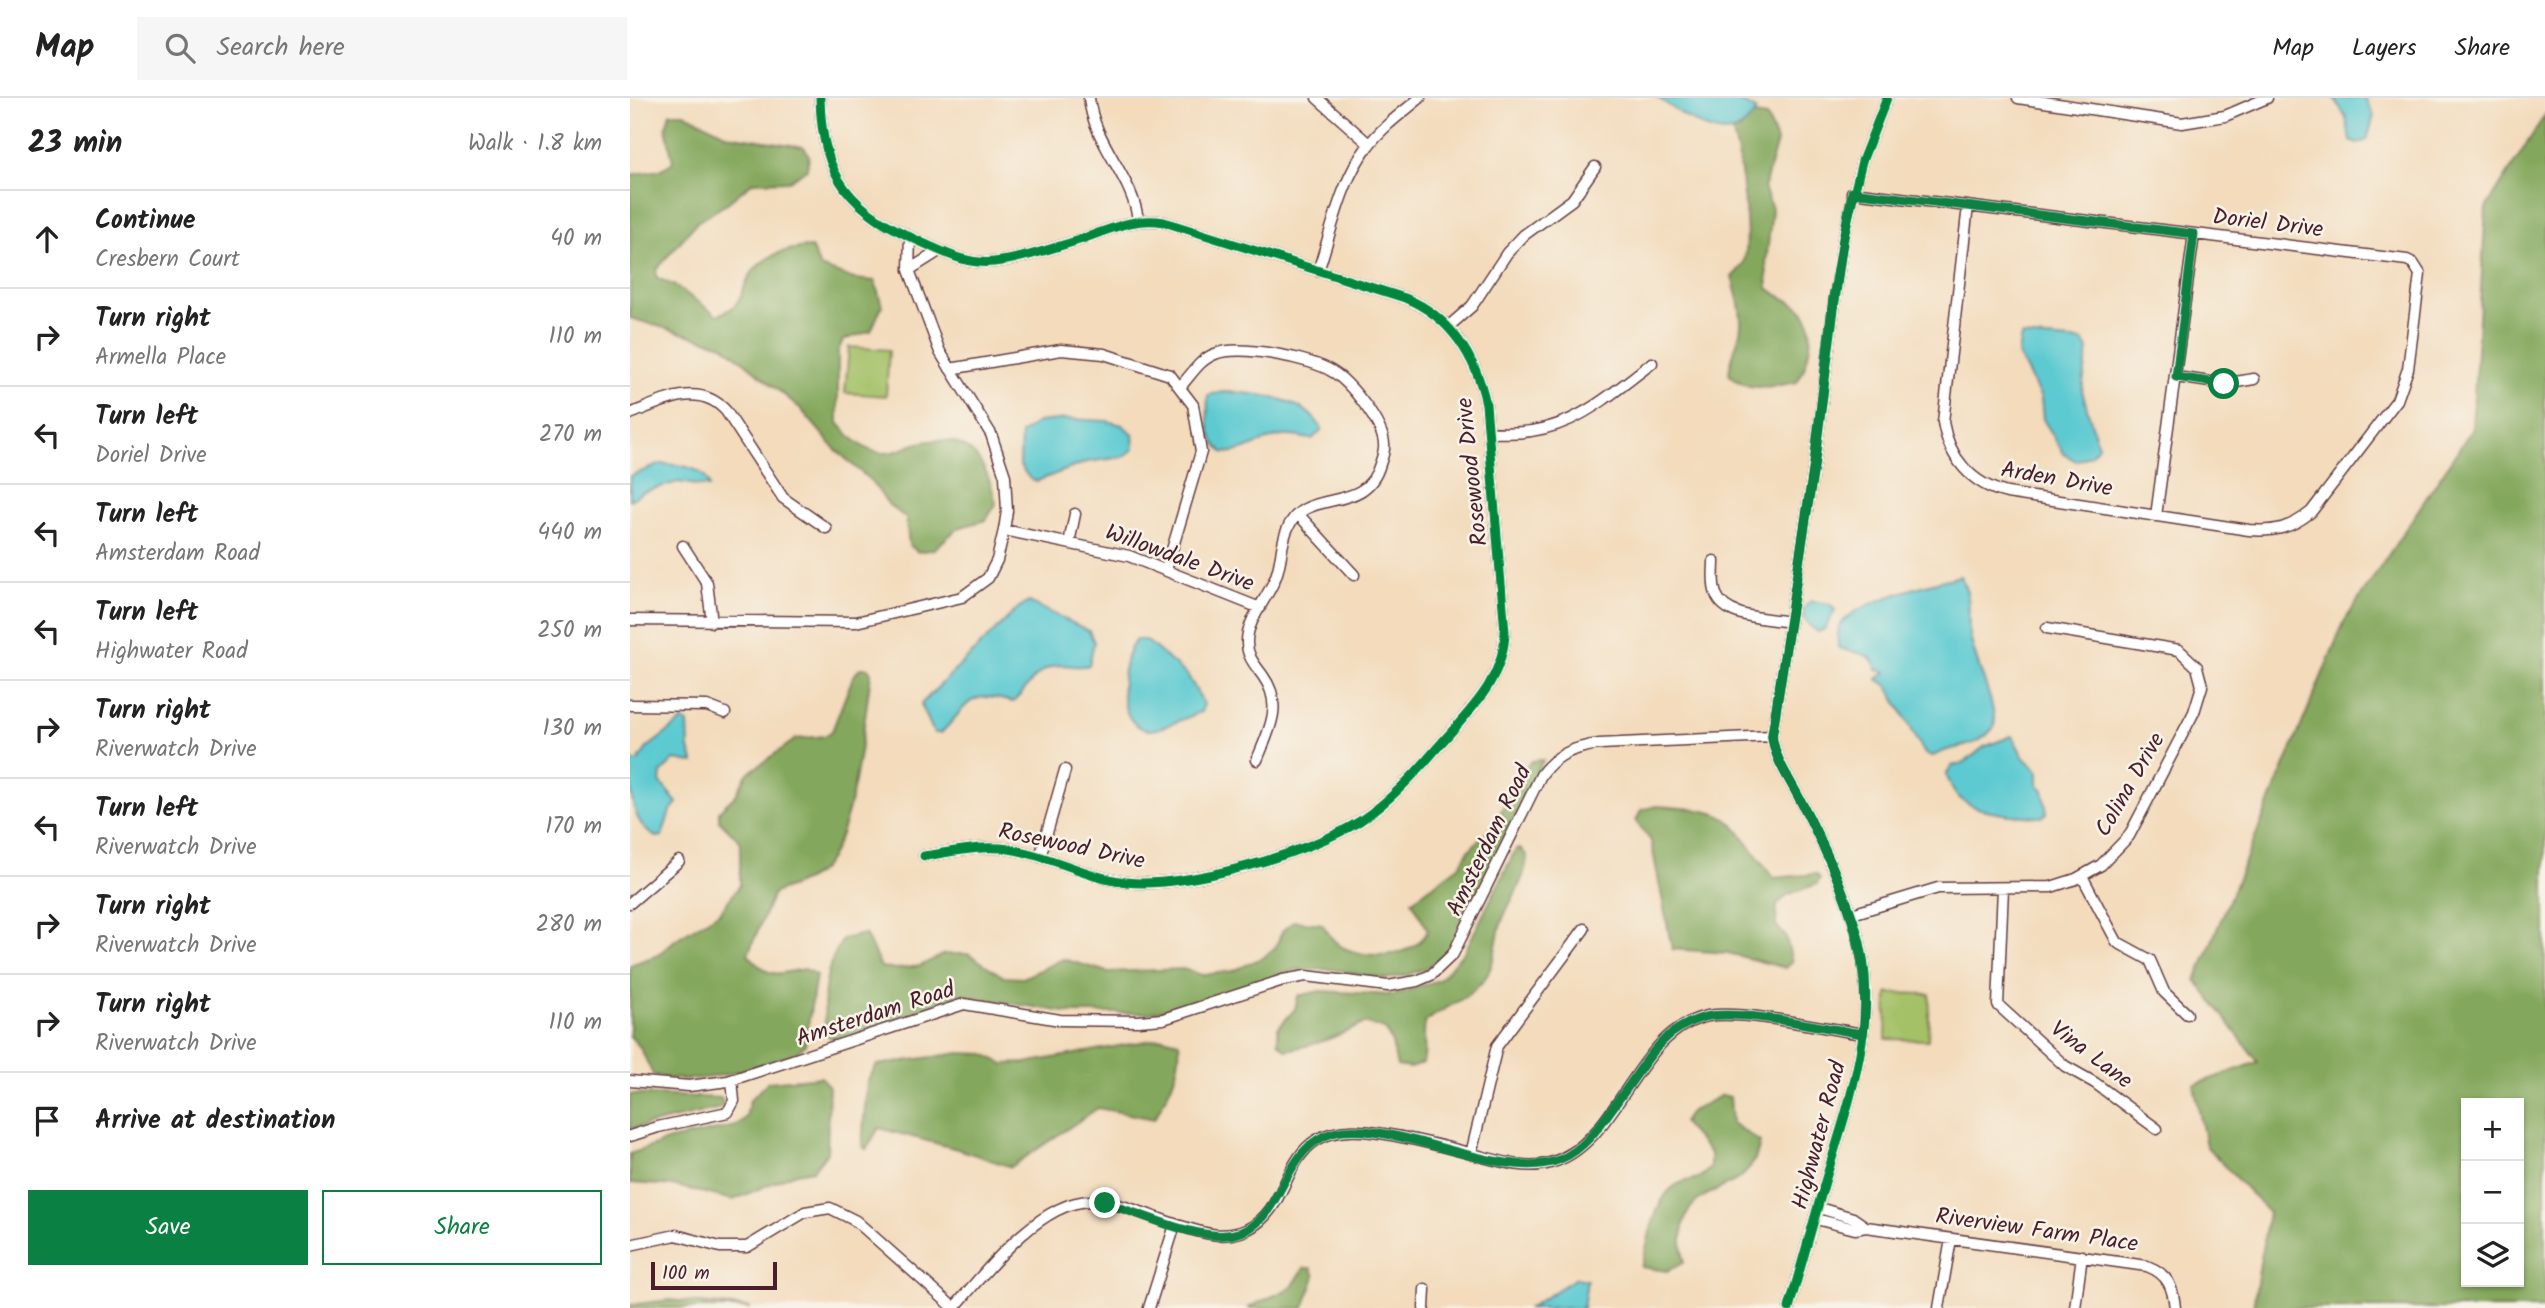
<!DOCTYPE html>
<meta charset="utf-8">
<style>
:root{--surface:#fff;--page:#f6f6f6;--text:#222;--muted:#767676;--line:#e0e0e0;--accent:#0b8043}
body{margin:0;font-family:Kalam,sans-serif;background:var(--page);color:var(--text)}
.controls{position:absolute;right:21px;bottom:21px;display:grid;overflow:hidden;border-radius:0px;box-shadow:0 2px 5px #0004}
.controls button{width:63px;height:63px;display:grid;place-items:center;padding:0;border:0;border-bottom:2px solid var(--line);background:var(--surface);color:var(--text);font:35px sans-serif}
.scale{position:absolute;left:21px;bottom:18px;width:126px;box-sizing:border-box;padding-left:7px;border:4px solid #4a1f2b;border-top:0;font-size:19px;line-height:24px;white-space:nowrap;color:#4a1f2b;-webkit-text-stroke:5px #f7f3e8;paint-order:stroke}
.stop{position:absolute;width:21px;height:21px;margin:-16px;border:5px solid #0b8043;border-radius:50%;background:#fff}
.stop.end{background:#0b8043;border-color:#fff;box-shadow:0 2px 7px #0008}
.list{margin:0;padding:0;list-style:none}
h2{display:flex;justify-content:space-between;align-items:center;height:91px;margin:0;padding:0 28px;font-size:30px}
h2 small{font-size:23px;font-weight:400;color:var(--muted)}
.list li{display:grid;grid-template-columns:46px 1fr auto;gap:21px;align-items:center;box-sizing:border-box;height:98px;padding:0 28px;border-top:2px solid var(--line)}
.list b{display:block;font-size:26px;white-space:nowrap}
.list p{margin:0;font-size:23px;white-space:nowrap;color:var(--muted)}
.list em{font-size:23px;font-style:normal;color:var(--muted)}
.actions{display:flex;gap:14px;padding:21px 28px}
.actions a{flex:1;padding:16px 0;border:2px solid var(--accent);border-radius:0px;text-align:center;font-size:24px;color:var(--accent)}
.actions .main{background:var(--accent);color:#fff}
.icon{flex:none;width:38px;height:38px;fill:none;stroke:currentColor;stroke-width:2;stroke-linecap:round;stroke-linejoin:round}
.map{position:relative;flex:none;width:1915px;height:1210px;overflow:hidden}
header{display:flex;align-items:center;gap:42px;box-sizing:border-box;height:98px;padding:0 35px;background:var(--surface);border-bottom:2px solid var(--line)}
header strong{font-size:33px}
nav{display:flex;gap:38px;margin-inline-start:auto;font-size:24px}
.search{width:490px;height:63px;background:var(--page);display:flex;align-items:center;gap:18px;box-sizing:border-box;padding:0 24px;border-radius:0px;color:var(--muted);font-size:26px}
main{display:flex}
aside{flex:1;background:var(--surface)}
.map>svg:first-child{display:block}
</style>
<header>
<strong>Map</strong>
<div class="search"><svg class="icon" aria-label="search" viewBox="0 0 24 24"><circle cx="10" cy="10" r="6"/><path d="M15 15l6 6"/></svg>Search here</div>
<nav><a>Map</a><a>Layers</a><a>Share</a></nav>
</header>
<main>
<aside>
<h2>23 min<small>Walk · 1.8 km</small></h2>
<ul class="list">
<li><svg class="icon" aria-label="ahead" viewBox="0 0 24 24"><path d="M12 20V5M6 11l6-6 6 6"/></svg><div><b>Continue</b><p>Cresbern Court</p></div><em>40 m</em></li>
<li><svg class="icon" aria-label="right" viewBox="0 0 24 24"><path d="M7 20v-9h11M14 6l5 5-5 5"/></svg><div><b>Turn right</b><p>Armella Place</p></div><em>110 m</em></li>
<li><svg class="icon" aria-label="left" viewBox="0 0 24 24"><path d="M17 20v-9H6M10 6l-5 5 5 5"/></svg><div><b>Turn left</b><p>Doriel Drive</p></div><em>270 m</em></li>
<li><svg class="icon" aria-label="left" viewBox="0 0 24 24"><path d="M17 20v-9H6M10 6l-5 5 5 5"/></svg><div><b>Turn left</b><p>Amsterdam Road</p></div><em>440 m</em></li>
<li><svg class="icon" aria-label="left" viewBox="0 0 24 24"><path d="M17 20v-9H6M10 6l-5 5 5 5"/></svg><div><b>Turn left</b><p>Highwater Road</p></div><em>250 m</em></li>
<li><svg class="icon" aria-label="right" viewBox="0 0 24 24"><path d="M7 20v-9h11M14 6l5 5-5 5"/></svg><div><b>Turn right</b><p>Riverwatch Drive</p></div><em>130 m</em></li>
<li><svg class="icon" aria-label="left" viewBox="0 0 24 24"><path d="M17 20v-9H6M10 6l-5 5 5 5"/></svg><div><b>Turn left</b><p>Riverwatch Drive</p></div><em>170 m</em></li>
<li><svg class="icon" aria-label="right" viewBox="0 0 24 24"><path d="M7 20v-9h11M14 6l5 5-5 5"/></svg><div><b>Turn right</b><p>Riverwatch Drive</p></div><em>280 m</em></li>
<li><svg class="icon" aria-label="right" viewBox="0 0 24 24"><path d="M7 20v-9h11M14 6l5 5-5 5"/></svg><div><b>Turn right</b><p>Riverwatch Drive</p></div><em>110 m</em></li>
<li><svg class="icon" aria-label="arrive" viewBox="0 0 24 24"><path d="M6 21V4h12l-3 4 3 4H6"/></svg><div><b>Arrive at destination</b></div></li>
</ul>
<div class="actions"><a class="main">Save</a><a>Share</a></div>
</aside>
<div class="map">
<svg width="1915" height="1210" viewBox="0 0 1915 1210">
<rect width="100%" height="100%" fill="#f7f3e8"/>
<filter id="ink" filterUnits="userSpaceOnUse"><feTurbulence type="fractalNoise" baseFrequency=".0143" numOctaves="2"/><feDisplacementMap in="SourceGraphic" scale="14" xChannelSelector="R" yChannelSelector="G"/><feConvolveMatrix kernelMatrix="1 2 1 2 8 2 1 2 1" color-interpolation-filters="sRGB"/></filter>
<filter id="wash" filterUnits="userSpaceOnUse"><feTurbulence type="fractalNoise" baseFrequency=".00686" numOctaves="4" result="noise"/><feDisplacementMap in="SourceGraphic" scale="28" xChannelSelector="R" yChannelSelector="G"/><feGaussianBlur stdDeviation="1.57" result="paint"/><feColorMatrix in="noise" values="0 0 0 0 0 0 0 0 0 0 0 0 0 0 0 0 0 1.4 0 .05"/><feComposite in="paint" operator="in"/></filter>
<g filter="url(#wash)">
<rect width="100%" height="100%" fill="#f3dbbc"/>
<path fill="#a4c168" stroke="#77704a" stroke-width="2" d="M219 249 259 252 256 298 215 295Z
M1257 895 1300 896 1298 942 1256 941Z"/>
<path fill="#83a75c" stroke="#666344" stroke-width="2" fill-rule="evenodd" d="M40 15H54L97 37 174 49 179 58 177 71 159 83 123 84 95 107 67 124 26 172 27 180 45 188 87 217C115 208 108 195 121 176 135 156 159 150 181 149L190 169 224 181 245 183 252 208 241 233 213 242 208 253V325C219 338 234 354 252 355 267 356 276 348 289 345 338 333 357 363 366 406L356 422 328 430 304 451 288 454 279 447 276 420 259 407 241 383 205 351 170 310 93 247 0 220V77L30 72 43 64 36 29Z
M1124 17 1137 19 1147 43 1134 90 1142 111 1136 165 1138 190C1148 199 1161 202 1171 211 1189 227 1178 267 1167 284 1142 288 1117 296 1099 276 1100 259 1110 242 1111 228 1112 211 1106 195 1102 179 1106 175 1111 170 1113 166 1123 145 1110 56 1102 33L1109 32Z
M1915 17V1210H1623L1638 1114 1576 1048 1564 987 1628 964 1566 882 1714 524 1842 331 1856 110ZM1836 1005H1889V1184H1836Z
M230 570H238L241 575C234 623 224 739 191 772 180 783 157 789 143 796L118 856C141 882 143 876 175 871L186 877 175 947 166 955C122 970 69 990 23 977L10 949 0 938V867L28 857 46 841 90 814 110 787V743L89 722V713L106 697 117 676 166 641 195 638 202 633 223 579Z
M913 662 832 831 817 856 794 871 777 877 755 881 702 871 665 872 556 908 519 915H441L331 897 229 936 204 942 197 937C191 904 194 870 213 841L235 836 251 869 267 871 290 868 314 856H339L374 879 393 880 433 861 478 874 553 871 572 877 603 873 634 859 645 850 653 832 664 823 692 826C698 834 704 846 714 850 739 862 785 860 798 832L782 803 830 767 839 752 865 726 891 673 902 663Z
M1026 708C1111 713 1095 719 1144 780L1186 776 1190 780 1187 786 1157 797 1147 807 1146 827 1156 839 1162 864 1155 870 1098 855 1042 851 1021 743 1006 723 1011 712Z
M886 751H890L897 758C896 782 880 801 872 823 865 842 866 869 852 884 836 903 813 909 795 924 792 939 797 952 793 965L781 970 767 968 762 945 755 931 735 925C706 939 687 947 656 952L648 944V930L665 911 668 898 690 893 764 897 809 882 835 853Z
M533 940 549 944C552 972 538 996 524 1021L468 1010 381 1069 331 1052 249 1030 236 1051 232 1048 237 984 247 967 330 955 355 956 373 966 395 965Z
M191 979 199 989 197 1055 183 1072 166 1075 103 1102 46 1088 0 1085V1056L40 1042 106 1028 116 1019 120 1002 138 984Z
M0 996 91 1000 93 1005 91 1010 0 1031Z
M1092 997 1100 999 1102 1025 1130 1044C1119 1113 1038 1069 1054 1164L1037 1173 1011 1169C1019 1145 1023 1101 1046 1087 1061 1078 1065 1087 1080 1070V1055L1053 1025 1060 1014Z
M674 1170H681L685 1178 674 1210H618L662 1189Z
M39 1202 121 1210H0V1207Z"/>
<path fill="#5dcad1" stroke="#54747e" stroke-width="2" d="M1028 0H1103L1126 12C1124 18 1121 20 1116 25 1091 50 1051 15 1028 0Z
M1704 0H1735L1744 17 1737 42 1727 46 1720 43 1716 19Z
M1391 238 1453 243 1458 251 1452 293 1468 348 1461 357 1446 363 1434 356 1413 321 1411 300 1388 256Z
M593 294C625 295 677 299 692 332L682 341C673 340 663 337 653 338 633 339 612 358 593 354 576 341 577 316 578 297Z
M438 321 477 323 492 327 503 336 504 351 493 359 457 364 407 383 400 381 390 368 391 336 408 324Z
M31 366C48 367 76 368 79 389L48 384 13 394 0 402V378Z
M1330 478C1345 507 1335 511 1340 537 1346 569 1363 596 1365 628 1343 655 1328 644 1303 658L1295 656 1258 588 1247 581 1256 574 1246 571C1243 552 1222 556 1208 549 1208 543 1207 533 1210 528 1221 505 1305 484 1330 478Z
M1181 503 1200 506 1205 512 1195 531 1188 534C1175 525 1165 515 1181 503Z
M399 504 459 533 464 544 459 567C449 570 441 567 431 567 406 569 400 589 383 604 337 591 341 605 311 635H304L291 606 389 509Z
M506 542H516L558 578 574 606 571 614C559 618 529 633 519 632 483 629 489 561 506 542Z
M52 623 58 625 59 651 64 665 44 662 31 675 30 684 47 705 40 713 32 738 26 739C0 726 0 690 0 663H8L17 650Z
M1382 638 1394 660 1408 673V687L1413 692 1417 715 1412 719C1388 718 1356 717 1335 704 1325 698 1320 686 1316 676L1322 668 1334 665 1354 649Z
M946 1180 957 1182 953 1210H899Z"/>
</g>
<g filter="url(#ink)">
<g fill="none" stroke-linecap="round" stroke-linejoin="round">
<defs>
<path id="minor" d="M190 0C192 82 221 112 293 145 316 155 337 167 364 164 391 161 420 151 446 143 475 134 502 118 534 124L775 200C820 218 846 259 856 306L875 534C874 583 837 615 807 650 784 677 760 703 730 723 680 755 556 791 496 784 455 779 419 757 379 751 351 747 322 754 294 758
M459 0C464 47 504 80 508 123
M687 0 739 46
M1388 0 1552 25 1595 18 1637 0
M1222 94 1777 162 1783 165 1790 176 1778 271 1767 302 1681 414C1661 430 1645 434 1619 432L1377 395C1341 386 1319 360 1313 324L1338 108
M279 172 309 153
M688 173C702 132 711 82 738 48 752 29 772 15 790 0
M819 228 842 208 877 155 894 137 942 102 965 69
M320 271 431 252 474 256 540 277 563 307 571 354 536 472
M1546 279 1594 286 1624 281
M551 288C561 277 570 261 585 256 608 246 682 260 703 274 720 284 753 326 754 346 755 353 752 360 750 366 735 419 674 387 657 432 650 448 652 467 644 483 636 502 616 524 617 545 617 559 626 568 633 578 654 607 639 632 627 662
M0 316C31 304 69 282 96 313L153 400 196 430
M859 334C932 341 967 307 1022 265
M668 416 724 477
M1526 418 1564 136
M374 432 499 458 630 510
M439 445 445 416
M53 448 77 485 82 524
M1084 463C1084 473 1082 486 1086 496 1095 521 1138 520 1160 524
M0 522 226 524 332 499 358 480 367 462 374 432 377 413 375 378 361 336 310 254 279 172 280 139
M0 607 77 608 95 615
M410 759 435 672
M1452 778 1487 844 1520 862 1534 894 1557 916
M1373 790 1368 907 1435 968 1465 985 1527 1031
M0 805 49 763
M1222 816 1308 790 1421 789 1446 781 1471 767 1499 738 1564 614 1572 588 1567 569 1549 552 1417 530
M0 983 59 988 98 983 334 906 430 922 509 923 533 921 653 882 676 878 758 888 787 883 801 877 823 856 911 677C926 656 945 649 970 646L1142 638
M0 1038 28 1029 98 1014 104 1003 102 982
M841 1056 867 948 954 831
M1189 1110 1223 1120 1236 1129
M1186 1121 1225 1131 1236 1129 1517 1168C1538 1176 1543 1189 1545 1210
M0 1147 46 1137 90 1149H117L175 1114 200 1110 226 1123 324 1210
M324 1210C355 1174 409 1104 460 1103 491 1103 525 1121 554 1129 575 1136 594 1141 616 1132 666 1109 649 1036 719 1033 748 1031 816 1049 846 1057 869 1063 897 1072 920 1065 990 1046 1005 932 1078 918 1114 912 1193 930 1233 936
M519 1210 545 1127
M794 1210 795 1191
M1159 1210C1171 1169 1182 1128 1194 1087 1218 1006 1254 913 1225 827 1211 786 1192 744 1172 705 1161 683 1145 663 1142 638L1184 367 1213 141 1232 63 1257 0
M1309 1210 1321 1141
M1445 1210 1452 1158"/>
</defs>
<use href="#minor" stroke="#633b41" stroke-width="13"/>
<use href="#minor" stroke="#fff" stroke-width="10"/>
<defs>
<path id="cycleway" d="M190 0C192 82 221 112 293 145 316 155 337 167 364 164 391 161 420 151 446 143 475 134 502 118 534 124L775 200C820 218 846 259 856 306L875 534C874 583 837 615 807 650 784 677 760 703 730 723 680 755 556 791 496 784 455 779 419 757 379 751 351 747 322 754 294 758
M1159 1210C1171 1169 1182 1128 1194 1087 1218 1006 1254 913 1225 827 1211 786 1192 744 1172 705 1161 683 1145 663 1142 638L1184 367 1213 141 1232 63 1257 0"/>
</defs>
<use href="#cycleway" stroke="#f7f3e8" stroke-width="13"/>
<use href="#cycleway" stroke="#00873e" stroke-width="9"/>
</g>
</g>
<g fill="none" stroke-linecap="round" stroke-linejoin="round" filter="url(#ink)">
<path stroke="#0b8043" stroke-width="9" d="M475 1105C509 1115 547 1133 582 1137 661 1146 641 1042 713 1033 773 1026 877 1085 931 1061 957 1050 972 1024 989 1001 1005 981 1021 951 1042 935 1052 928 1063 922 1075 919 1110 911 1194 930 1233 936 1243 850 1210 781 1172 706 1161 683 1145 663 1142 638L1184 368 1203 199 1222 94 1564 136 1546 279 1594 286"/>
</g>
<g text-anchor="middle" stroke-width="5" stroke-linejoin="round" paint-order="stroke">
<g font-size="23" fill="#4a1f2b" stroke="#f7f3e8">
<text transform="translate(1638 124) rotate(7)" y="8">Doriel Drive</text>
<text transform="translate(841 374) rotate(-96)" y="8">Rosewood Drive</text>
<text transform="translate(1427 380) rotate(10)" y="8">Arden Drive</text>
<text transform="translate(550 459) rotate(20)" y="8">Willowdale Drive</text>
<text transform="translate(1499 686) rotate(-60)" y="8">Colina Drive</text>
<text transform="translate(858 742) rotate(-64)" y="8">Amsterdam Road</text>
<text transform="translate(442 747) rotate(12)" y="8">Rosewood Drive</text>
<text transform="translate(245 915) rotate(-18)" y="8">Amsterdam Road</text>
<text transform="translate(1462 956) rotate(37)" y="8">Vina Lane</text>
<text transform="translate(1188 1037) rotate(-75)" y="8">Highwater Road</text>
<text transform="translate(1407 1131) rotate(8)" y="8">Riverview Farm Place</text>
</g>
</g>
</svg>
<div class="controls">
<button>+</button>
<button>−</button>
<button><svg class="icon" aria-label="layers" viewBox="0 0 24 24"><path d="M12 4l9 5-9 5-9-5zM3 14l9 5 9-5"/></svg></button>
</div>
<div class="scale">100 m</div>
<div class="stop" style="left:1594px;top:286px"></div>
<div class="stop end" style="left:475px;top:1105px"></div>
</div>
</main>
